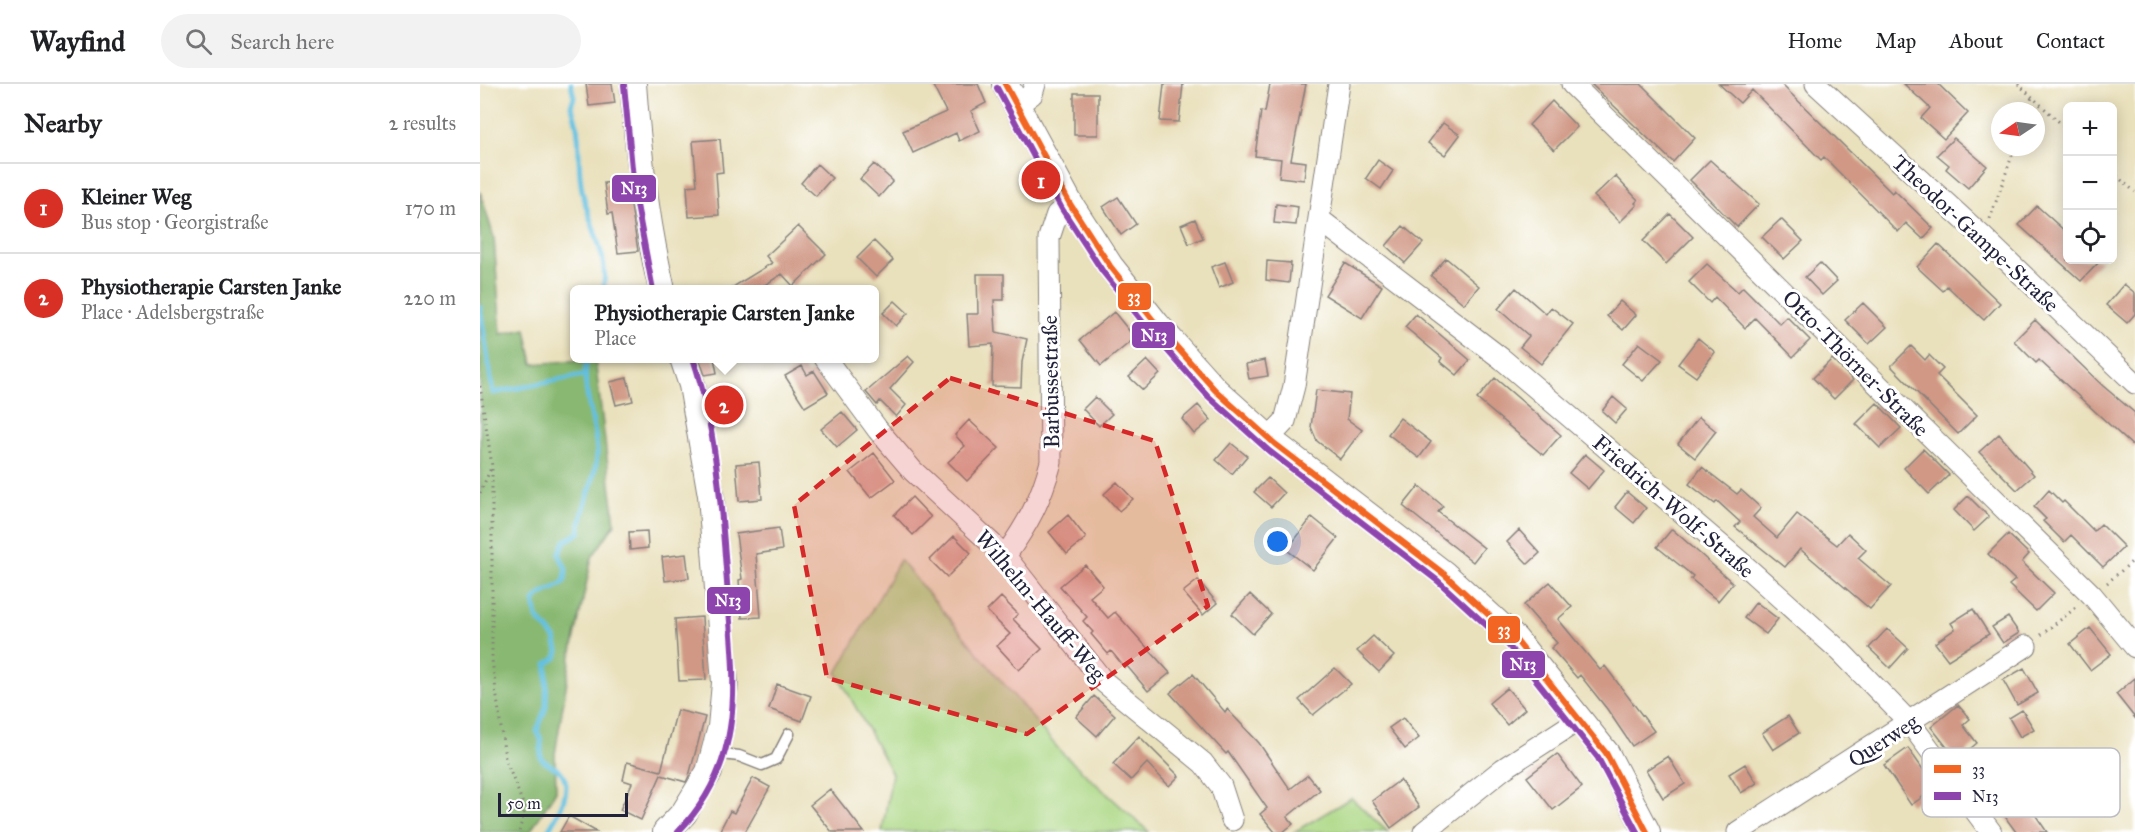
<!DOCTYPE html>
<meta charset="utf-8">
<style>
:root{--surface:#fff;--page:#f2f2f2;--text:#202124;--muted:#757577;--line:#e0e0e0;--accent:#d93025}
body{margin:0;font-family:"IM FELL Great Primer",serif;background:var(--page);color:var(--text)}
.controls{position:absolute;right:18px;top:18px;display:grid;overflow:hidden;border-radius:9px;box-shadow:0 3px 15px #0003}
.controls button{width:54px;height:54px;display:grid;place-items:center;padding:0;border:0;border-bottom:2px solid var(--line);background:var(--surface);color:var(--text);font:30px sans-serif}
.compass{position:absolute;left:1511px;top:18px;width:54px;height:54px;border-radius:50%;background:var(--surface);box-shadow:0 3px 15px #0003;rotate:257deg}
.scale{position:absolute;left:18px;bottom:15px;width:130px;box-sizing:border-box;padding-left:6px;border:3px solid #22223b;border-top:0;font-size:16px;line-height:21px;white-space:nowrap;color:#22223b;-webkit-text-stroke:4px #fff;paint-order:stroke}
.you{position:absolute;left:798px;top:458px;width:21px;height:21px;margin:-15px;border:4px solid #fff;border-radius:50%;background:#1a73e8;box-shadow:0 0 0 9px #1a73e833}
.badge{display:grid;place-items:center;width:39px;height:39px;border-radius:50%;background:var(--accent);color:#fff;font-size:20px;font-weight:700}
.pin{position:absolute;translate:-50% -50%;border:3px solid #fff;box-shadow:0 2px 6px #0006}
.popup{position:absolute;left:90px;top:201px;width:309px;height:78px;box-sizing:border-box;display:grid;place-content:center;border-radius:9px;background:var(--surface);filter:drop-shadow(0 2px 4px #0005);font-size:20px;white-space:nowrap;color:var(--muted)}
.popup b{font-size:22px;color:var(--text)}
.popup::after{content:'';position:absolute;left:50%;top:100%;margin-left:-12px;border:12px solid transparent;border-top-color:var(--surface)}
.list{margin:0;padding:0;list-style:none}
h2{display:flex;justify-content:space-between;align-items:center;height:78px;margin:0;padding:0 24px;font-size:26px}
h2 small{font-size:20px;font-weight:400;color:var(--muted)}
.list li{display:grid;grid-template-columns:39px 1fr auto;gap:18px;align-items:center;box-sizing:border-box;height:90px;padding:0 24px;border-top:2px solid var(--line)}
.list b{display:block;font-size:22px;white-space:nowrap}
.list p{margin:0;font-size:20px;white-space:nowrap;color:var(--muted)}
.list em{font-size:20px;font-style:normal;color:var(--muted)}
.icon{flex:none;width:33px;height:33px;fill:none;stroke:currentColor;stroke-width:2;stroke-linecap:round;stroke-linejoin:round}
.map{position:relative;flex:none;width:1655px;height:748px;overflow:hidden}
header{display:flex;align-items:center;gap:36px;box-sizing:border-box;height:84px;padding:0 30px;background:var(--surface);border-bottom:2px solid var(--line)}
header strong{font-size:28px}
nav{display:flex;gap:33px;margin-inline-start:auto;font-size:21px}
.search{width:420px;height:54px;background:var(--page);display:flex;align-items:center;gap:15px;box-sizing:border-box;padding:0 21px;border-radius:33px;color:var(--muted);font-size:22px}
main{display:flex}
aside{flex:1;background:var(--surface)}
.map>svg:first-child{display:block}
</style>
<header>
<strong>Wayfind</strong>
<div class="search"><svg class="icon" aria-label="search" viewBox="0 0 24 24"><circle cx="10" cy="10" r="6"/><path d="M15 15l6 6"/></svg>Search here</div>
<nav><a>Home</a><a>Map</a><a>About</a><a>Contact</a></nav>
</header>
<main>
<aside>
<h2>Nearby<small>2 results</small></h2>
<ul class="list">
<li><span class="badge">1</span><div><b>Kleiner Weg</b><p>Bus stop · Georgistraße</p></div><em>170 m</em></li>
<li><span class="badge">2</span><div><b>Physiotherapie Carsten Janke</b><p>Place · Adelsbergstraße</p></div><em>220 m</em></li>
</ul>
</aside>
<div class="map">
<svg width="1655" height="748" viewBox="0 0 1655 748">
<rect width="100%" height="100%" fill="#fff"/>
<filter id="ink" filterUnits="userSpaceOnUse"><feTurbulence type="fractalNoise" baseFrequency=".0167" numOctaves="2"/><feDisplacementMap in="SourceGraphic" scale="12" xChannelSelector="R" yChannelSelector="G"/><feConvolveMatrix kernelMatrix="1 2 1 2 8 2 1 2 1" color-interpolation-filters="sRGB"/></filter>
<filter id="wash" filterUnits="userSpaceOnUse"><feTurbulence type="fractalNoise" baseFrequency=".008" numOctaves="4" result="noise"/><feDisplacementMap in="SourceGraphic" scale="24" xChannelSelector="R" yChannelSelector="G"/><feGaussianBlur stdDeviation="1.35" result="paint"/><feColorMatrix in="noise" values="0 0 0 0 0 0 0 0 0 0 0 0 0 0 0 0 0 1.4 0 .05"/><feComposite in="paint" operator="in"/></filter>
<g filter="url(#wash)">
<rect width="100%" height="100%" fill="#e9e0bc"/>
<path fill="#abd783" stroke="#667c5f" stroke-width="1.5" d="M420 476 581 668 669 748H402L412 690 357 589Z
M871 714 908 748H814Z"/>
<path fill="#88b871" stroke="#556d56" stroke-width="1.5" d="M0 107 14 154 21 250 46 245 53 280 115 275 135 440 112 473 91 572 75 670 76 707 50 748H0Z"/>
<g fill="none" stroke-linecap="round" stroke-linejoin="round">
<path stroke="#63c1e1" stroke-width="5" d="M91 0 94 13 91 22C102 46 97 74 101 100 105 134 131 172 123 206
M0 223 13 309 103 291
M67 748C76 733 95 705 81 688 75 682 66 681 61 674V655L57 647 66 623 67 580 76 574 78 567 75 554 57 534 54 517C64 504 77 507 85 496L86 485 79 470 85 457 99 449C101 422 116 398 117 371 117 338 100 307 107 274"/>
</g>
<g id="blocks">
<path fill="#d09885" d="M106 0H132L135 19 109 22Z
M452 0H498L506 19 491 27 500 47 479 57 476 49 433 69 423 47 466 28Z
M684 0H703L699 38 680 37Z
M790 0H826L811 76 826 78 824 96 799 93 801 75 775 72 781 27 785 28Z
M1111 0H1161L1215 54 1193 78Z
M1239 0H1301L1412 109 1414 106 1453 144 1443 155 1426 139 1418 148 1344 73 1341 76 1272 6 1260 19Z
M1424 0H1458L1488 29 1464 55 1441 34 1450 24Z
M594 9H618V51H594Z
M1072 17 1097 43 1074 66 1049 41Z
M963 39 980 51 965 71 948 59Z
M1474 54 1507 82 1488 104 1466 85 1469 81 1457 71Z
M240 55 243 88 236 89 239 131 209 133 207 102 217 101 213 57Z
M898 76 913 87 901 105 886 94Z
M1230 76 1279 120 1257 143 1210 96Z
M337 80 352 94 336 112 321 99Z
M394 80 413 97 399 113 380 95Z
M1135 92 1158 116 1155 119 1157 121 1140 138 1114 112Z
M147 97 158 167 138 169 132 129 128 130 124 99Z
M638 113 656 140 641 151 623 123Z
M796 120 818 123 816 141 794 139Z
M1557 122 1587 149V176H1621L1601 197 1539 141Z
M1190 130 1213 153 1186 180 1163 157Z
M715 135 723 154 709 160 701 141Z
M1301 135 1323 157 1304 175 1282 153Z
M318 142 346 170 313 202 302 190 277 206H248L292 179 286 172Z
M923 142 943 159 925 179 906 162Z
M394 157 413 176 396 193 377 174Z
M1458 160 1520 219 1504 236 1467 202 1463 207 1437 183Z
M966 174 999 202 984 220 951 192Z
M787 177 811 179 809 199 786 196Z
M745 178 753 198 739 204 731 183Z
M865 179 902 202 882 234 845 211Z
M1340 179 1357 197 1342 211 1325 193Z
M1227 180 1258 208 1263 203 1300 240 1307 233 1330 256 1313 273 1275 234 1265 244 1235 213 1230 219 1209 198Z
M497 190H524V216H514L516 248 547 255 542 278 541 303 512 302 513 260 489 262 487 230H498Z
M1644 200 1655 209V230L1647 239 1626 221Z
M1036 204 1066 230 1071 223 1093 240 1061 280 1040 263 1049 252 1018 225Z
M415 217 428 229 416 242 403 229Z
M1140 217 1156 231 1143 246 1127 232Z
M1383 219 1407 243 1389 260 1365 236Z
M634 228 655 254 621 282 600 256Z
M936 230 990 276 977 291 960 277 962 274 925 243Z
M1555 236 1623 302 1655 329V364L1559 276 1556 279 1534 257Z
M1218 254 1235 268 1216 293 1198 280Z
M1159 259 1182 276 1163 297 1142 280Z
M1431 262 1445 276 1449 271 1463 285 1457 291 1497 331 1478 350 1411 282Z
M428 272 434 278 410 305 426 321 416 333 400 317 397 321 386 308Z
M219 274H234L237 289 225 291Z
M1352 275 1373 296 1354 315 1333 294Z
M667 276 680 290 663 306 649 293Z
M785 276 788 292 769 295 766 280Z
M322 282 327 291 334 287 348 309 325 323 305 292Z
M147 294 153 317 136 321 130 298Z
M1015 294 1081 351 1063 371 997 315Z
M250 302 257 336 237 340 230 307Z
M836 306 870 310 867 335 882 346 860 375 837 357 831 343Z
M615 313 632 330 619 342 603 325Z
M1133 313 1147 325 1135 339 1122 327Z
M1397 319 1421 344 1400 364 1376 340Z
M718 321 731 336 714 350 702 335Z
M362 328 377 346 357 363 341 345Z
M1219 333 1236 347 1215 374 1198 360Z
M920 334 951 358 939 374 908 350Z
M489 336 519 364 487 397 468 378 485 362 475 351Z
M1519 350 1554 391 1537 406 1499 368Z
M751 359 767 372 752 390 736 376Z
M1443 365 1469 391 1449 410 1424 384Z
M394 369 415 396 391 414 370 388Z
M1105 370 1124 386 1108 405 1089 389Z
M279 378 282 415 259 417 256 380Z
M1222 383 1257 410 1261 406 1281 424 1273 433 1297 454 1317 430 1357 461 1368 449 1386 466 1378 474 1411 502 1390 525 1320 465 1305 483 1255 443 1260 438 1237 417 1235 420 1209 400Z
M788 394 804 409 791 423 774 408Z
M637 398 653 415 639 427 624 410Z
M939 402 963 422 958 428 1004 464 993 478 923 422Z
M1569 406 1582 419 1584 417 1614 447 1621 440 1644 463 1623 483 1591 451 1584 458 1563 437 1566 435 1554 423Z
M1147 408 1166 424 1154 439 1135 423Z
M1488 412 1509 433 1494 447 1474 426Z
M432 413 451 433 433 451 414 431Z
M588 431 606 454 587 470 569 448Z
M832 433 858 454 833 486 807 466Z
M299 444 302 466 276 470 281 533 262 534 259 496 262 495 256 450Z
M1192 445 1253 499 1238 517 1211 495 1213 492 1177 463Z
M1039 446 1060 469 1048 480 1027 458Z
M167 447 168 464 150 466 149 448Z
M1528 450 1549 470 1542 478 1574 509 1556 527 1529 501 1535 496 1508 470Z
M474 452 491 469 467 493 450 476Z
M206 470 209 494 185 497 182 473Z
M605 481 623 502 610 513 628 534 635 528 690 589 668 607 647 582 645 584 631 567 628 570 611 550 613 548 603 537 607 533 580 502Z
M718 496 737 519 723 531 703 508Z
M1070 498 1092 523 1078 535 1120 586 1125 582 1174 647 1152 662 1127 625 1100 591 1097 594 1071 564 1077 559 1044 521Z
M770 510 791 530 773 550 752 530Z
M521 513 538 530 533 535 562 565 539 586 517 562 530 550 507 527Z
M1276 518 1298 535 1286 550 1264 534Z
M1493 525 1509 550 1468 576 1455 559 1475 545 1471 539Z
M222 533 226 596 199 597 195 535Z
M1528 533 1539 549 1523 559 1512 543Z
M1610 544 1631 570 1610 586 1590 560Z
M1407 545 1428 564 1410 584 1389 564Z
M893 552 914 572 899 588 877 567Z
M855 584 871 600 833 631 819 616Z
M1544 584 1558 609 1537 621 1523 596Z
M713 590 745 628 747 625 779 659 810 705 828 691 840 706 807 733 813 740 803 748H795L780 730 787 724 748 668 746 670 690 609Z
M1655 594V634L1636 610Z
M297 600 331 612 322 637 289 625Z
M1027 604 1045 625 1027 641 1009 619Z
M614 612 635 631 617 652 596 633Z
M1478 621 1490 635 1483 641 1497 659 1477 676 1451 643Z
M197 626 225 633 209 692 206 698 181 691 161 736 140 726 152 699 143 696 147 678 181 687Z
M1542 626 1554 645 1540 653 1529 634Z
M1308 632 1319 649 1293 666 1282 649Z
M923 634 939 654 925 665 909 644Z
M659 652 699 692 689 702 667 679 651 696 633 680Z
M1428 664 1456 704 1460 701 1477 724 1466 731 1450 708 1431 721 1404 681Z
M1077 670 1102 703 1073 726 1047 693Z
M1188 672 1205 700 1183 714 1166 686Z
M1265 680 1277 699 1261 709 1249 690Z
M1524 682 1539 707 1567 748H1536L1528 737 1503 695Z
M273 694 290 703 265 748H239L250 727 254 729Z
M920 696 939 723 911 744 892 717Z
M350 705 384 748H352L330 721Z
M89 732 117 748H80Z"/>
</g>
</g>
<g filter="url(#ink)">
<use href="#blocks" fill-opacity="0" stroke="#86817c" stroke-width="1.5"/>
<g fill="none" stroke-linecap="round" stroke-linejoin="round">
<defs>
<path id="service" d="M234 669 259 672 282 681 296 675 309 650"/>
<path id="minor" d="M1092 0 1612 511 1655 563
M1336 0 1504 154 1655 299
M536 22 552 10 555 0
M839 135 1022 275 1264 481 1361 568 1430 639 1511 748
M345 274 398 346 433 387 525 472 624 598 723 679 741 702 752 736
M789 354 805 337 814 302 859 0
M525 472C548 440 561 416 571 378L569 154 577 130 590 120
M944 748 1023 685 1100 635
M1258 748 1546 562"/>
<path id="tertiary" d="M153 0C158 68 166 139 182 206
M525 0 590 120 630 182 677 241 735 306 795 360 964 490 1035 555 1126 669 1167 748
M186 748 204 729 229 688 241 643 245 599 231 411 212 301 203 274"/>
</defs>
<use href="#service" stroke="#86817c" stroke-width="13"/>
<use href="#minor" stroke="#86817c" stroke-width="23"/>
<use href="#tertiary" stroke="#86817c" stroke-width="28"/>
<path stroke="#86817c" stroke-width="3" stroke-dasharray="1.5 4.5" stroke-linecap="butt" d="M1538 0 1588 46
M1547 27 1552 13
M1632 88 1655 108
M1510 135 1535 63
M0 302 12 382V576L25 674 45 725 39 748
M0 409 11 384
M1627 499 1655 475
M1561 551 1598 522"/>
<use href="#service" stroke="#fff" stroke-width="10"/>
<use href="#minor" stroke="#fff" stroke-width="21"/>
<use href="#tertiary" stroke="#fff" stroke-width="26"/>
<defs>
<path id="bus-1" d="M525 0 590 120 630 182 677 241 735 306 795 360 964 490 1035 555 1126 669 1167 748"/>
<path id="bus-2" d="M144 1 154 105 173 206
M517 4 582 125 623 188 670 247 728 312 789 367 958 497 1028 561 1118 674 1157 748
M198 748C226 719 244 683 250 644 257 600 251 556 248 512 242 433 238 350 213 274"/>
</defs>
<use href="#bus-1" stroke="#fff" stroke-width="10"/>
<use href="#bus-2" stroke="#fff" stroke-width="10"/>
<use href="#bus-1" stroke="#f26522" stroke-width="6"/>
<use href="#bus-2" stroke="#8e44ad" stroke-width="6"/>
</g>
</g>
<path fill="#d62828" fill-opacity="0.2" stroke="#d62828" stroke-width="4.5" stroke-dasharray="12 8" stroke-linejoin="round" d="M470 294 675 357 728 522 547 650 347 594 314 421Z"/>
<g text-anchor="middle" stroke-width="6" stroke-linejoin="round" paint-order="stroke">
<g font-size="22" fill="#22223b" stroke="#fff">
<text transform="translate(1496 149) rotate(43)" y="8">Theodor-Gampe-Straße</text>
<text transform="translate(1376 279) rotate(45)" y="8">Otto-Thörner-Straße</text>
<text transform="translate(570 298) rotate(-91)" y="8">Barbussestraße</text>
<text transform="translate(1194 422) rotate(41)" y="8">Friedrich-Wolf-Straße</text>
<text transform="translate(561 521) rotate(50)" y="8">Wilhelm-Hauff-Weg</text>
<text transform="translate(1403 656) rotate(-33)" y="8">Querweg</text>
</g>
</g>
<rect x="1442" y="664" width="198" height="69" rx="9" fill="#fff" stroke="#bdbdc4" stroke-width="1.5"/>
<rect x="1454" y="681" width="27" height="8" fill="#f26522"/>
<rect x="1454" y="708" width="27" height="8" fill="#8e44ad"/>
<g font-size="16" fill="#22223b">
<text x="1492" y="691">33</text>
<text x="1492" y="718">N13</text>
</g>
<g stroke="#fff" stroke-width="2">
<rect x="131" y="90" width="46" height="29" rx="6" fill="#8e44ad"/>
<rect x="637" y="198" width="35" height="29" rx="6" fill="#f26522"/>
<rect x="651" y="237" width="45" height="28" rx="6" fill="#8e44ad"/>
<rect x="226" y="502" width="45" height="29" rx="6" fill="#8e44ad"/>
<rect x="1007" y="531" width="34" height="29" rx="6" fill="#f26522"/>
<rect x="1021" y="566" width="45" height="29" rx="6" fill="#8e44ad"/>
</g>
<g font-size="16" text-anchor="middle" font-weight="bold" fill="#fff">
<text x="154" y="110">N13</text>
<text x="654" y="218">33</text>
<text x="674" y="257">N13</text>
<text x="248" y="522">N13</text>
<text x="1024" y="551">33</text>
<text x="1043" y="586">N13</text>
</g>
</svg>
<div class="controls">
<button>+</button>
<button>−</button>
<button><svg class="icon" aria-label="locate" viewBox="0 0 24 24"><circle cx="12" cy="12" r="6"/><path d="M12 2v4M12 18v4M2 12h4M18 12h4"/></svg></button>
</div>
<svg class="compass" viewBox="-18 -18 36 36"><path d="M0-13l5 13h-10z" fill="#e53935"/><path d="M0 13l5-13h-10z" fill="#757577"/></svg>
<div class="scale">50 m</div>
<div class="you"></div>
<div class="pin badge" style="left:561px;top:96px">1</div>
<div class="pin badge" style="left:244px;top:321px">2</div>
<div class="popup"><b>Physiotherapie Carsten Janke</b>Place</div>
</div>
</main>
